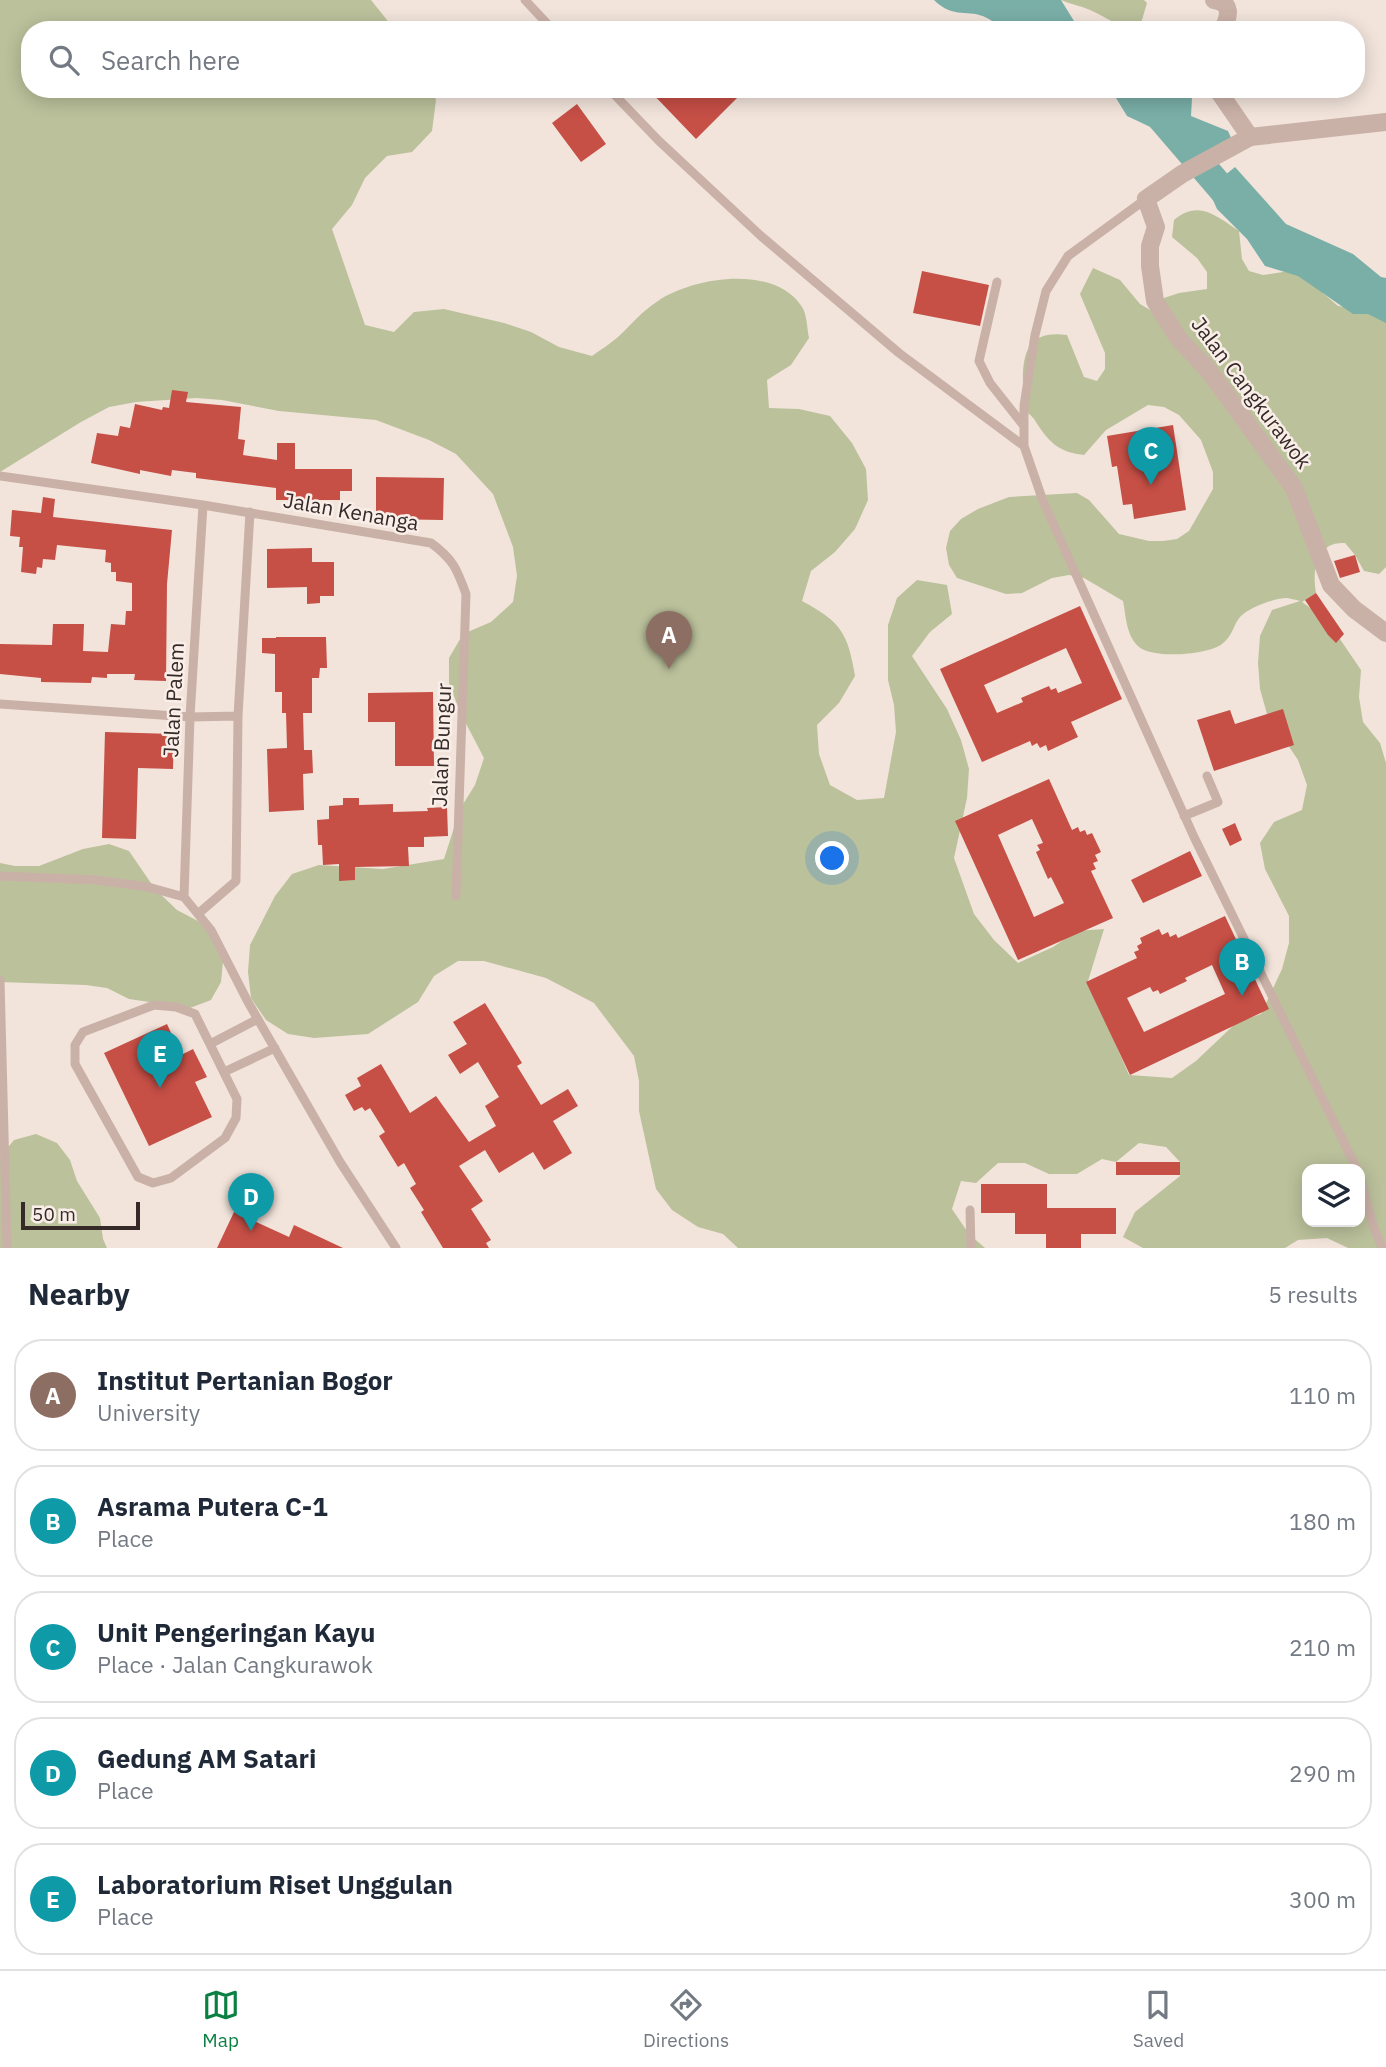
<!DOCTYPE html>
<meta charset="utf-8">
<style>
:root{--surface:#fff;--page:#f6f6f7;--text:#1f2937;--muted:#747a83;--line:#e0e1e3;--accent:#0b8043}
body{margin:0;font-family:"IBM Plex Sans",sans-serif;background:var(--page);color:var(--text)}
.controls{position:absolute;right:21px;bottom:21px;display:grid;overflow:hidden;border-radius:14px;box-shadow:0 4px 18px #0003}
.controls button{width:63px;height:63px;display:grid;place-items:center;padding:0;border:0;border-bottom:2px solid var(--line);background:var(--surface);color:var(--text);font:35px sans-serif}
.scale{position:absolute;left:21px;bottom:18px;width:119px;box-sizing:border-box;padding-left:7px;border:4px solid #362a28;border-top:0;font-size:19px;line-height:24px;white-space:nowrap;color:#362a28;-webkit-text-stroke:5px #f9eee8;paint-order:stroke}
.you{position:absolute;left:833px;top:859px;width:24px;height:24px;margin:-18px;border:5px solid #fff;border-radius:50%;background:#1a73e8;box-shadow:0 0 0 10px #1a73e833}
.badge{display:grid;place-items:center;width:46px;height:46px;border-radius:50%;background:var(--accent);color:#fff;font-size:23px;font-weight:700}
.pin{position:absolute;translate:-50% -58px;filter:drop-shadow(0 2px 4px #0008)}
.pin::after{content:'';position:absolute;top:37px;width:24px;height:21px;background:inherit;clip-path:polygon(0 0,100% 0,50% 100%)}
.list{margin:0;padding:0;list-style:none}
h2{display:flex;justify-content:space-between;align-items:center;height:91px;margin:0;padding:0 28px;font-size:30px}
h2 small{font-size:23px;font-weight:400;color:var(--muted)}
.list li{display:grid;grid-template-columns:46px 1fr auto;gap:21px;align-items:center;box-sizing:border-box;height:112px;margin:0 14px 14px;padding:0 14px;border:2px solid var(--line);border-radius:28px}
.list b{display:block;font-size:26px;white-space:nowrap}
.list p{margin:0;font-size:23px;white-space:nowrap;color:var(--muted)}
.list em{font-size:23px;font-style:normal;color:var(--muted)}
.icon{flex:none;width:38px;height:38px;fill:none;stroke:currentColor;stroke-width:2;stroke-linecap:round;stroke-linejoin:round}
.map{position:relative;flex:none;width:1386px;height:1248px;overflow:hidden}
.search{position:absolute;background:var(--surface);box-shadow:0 4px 18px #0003;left:21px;right:21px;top:21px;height:77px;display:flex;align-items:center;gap:18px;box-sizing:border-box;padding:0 24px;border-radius:28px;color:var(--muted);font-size:26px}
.sheet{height:721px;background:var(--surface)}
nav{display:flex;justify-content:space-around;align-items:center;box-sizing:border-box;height:98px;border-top:2px solid var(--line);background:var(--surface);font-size:19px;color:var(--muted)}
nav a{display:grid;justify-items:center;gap:4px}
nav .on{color:var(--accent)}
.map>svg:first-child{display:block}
</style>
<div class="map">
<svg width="1386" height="1248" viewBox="0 0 1386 1248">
<rect width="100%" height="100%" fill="#f2e4db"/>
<path fill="#bbc19b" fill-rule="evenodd" d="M0 0H371L395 30H30V89H432L436 100 432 131 412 152 387 156 365 178 352 205 332 229 365 325 394 332 414 312 444 309 504 323 531 332 559 347 592 356C600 350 610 344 618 337 631 325 642 311 658 301 693 277 775 264 802 307 807 314 807 329 809 338L791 365 767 380 769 408 799 409 830 416 852 443 866 469 868 500 855 529 835 552 811 571 802 601C841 622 848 633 855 676L839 703 817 725 819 754 830 785 857 800 884 798 896 732 894 705 888 680V625L897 598 917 580 947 585 952 614 930 632 912 656 947 709 961 740 969 769 967 798 954 858 974 914 994 940 1018 963 1053 947 1077 931 1104 929 1088 981 1129 1075 1172 1078 1196 1061 1236 1023 1261 1014 1282 969 1289 943V916L1265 869 1260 843 1274 822 1302 810 1307 785 1298 760 1267 714 1260 689 1258 663 1260 636 1272 610 1300 601C1296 600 1289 598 1285 598 1272 599 1249 608 1240 617 1233 625 1233 636 1222 644 1208 655 1153 659 1139 647 1126 636 1126 616 1123 601L1084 578 1069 575 1052 578 1022 593 1006 594 957 578 949 565 946 548 950 531 961 519 978 509 1009 497 1077 493 1089 500 1119 534 1149 541H1163L1177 539 1189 531 1213 489V472L1201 440 1179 415 1164 407 1148 405 1106 430 1084 455C1057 452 1048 441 1034 419 1031 415 1025 411 1024 406 1022 401 1024 391 1023 385 1022 351 1029 330 1067 335L1084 377 1097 381 1105 369V353L1080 294 1093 268 1120 280 1140 304 1152 311 1155 301 1179 293 1207 289V272L1197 258 1172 237 1174 220C1199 199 1216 216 1239 231L1242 259 1249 271 1263 275 1296 270 1338 306 1386 312V567L1379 574 1364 571 1355 555 1345 543C1316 541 1312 571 1316 593L1302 602 1327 620 1361 670 1359 697 1363 722 1380 743 1386 763V1248H1348L1327 1238 1298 1240 1285 1248H1143L1123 1237 1135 1212 1180 1176V1162L1166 1147 1139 1143 1116 1162 1102 1159 1077 1174H1049L1025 1163H998L976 1183 961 1181 952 1209 969 1234 985 1248H738L723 1234 698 1227 672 1210 656 1189 639 1111V1081L634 1056 594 1003 546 978 484 961H458L434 976 418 1002 368 1034 314 1038 288 1034 266 1020 251 998 248 972 250 945 275 896 292 874 319 865 383 869 444 859 460 809 475 785 484 758 460 712 449 683V658L463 634 491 622 513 602 517 576 513 547 493 494 456 454 429 440 376 420 279 411 222 400 196 398 136 402 109 407 81 422 0 472ZM1307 1169H1360V1222H1307Z
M1061 0H1144L1147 3 1139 30C1120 28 1106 17 1090 10 1081 6 1070 4 1061 0Z
M109 844 129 851 155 889 177 910 198 921 216 936 223 961 221 982 211 1000 190 1008 129 999 107 988 86 985 0 982V863L15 866H39L83 849Z
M36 1134 57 1143 70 1160 77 1181 100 1218 103 1239 107 1248H0V1157L14 1140Z"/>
<path fill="#7aafa8" d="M934 0H1061L1074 21 1092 30H1007C999 28 995 22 987 18 968 8 954 20 934 0Z
M1105 89H1184L1192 98 1191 116 1228 131 1233 142 1191 165 1161 132 1127 116 1116 98Z
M1235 167 1286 224 1353 254 1381 277 1386 278V323L1368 314H1353L1298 276 1265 266 1247 239 1217 209 1208 189Z"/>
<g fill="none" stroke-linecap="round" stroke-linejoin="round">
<path stroke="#7aafa8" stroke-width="28" d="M1136 89 1240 210"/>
</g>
<path fill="#c64f46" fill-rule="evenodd" d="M648 89H746L696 139Z
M577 104 606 144 581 162 552 123Z
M922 271 989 285 980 326 913 313Z
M172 390 188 392 186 402 241 407 238 439 245 440 243 455 277 460V443H295V469H352V491H340V500H276V488L196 478V473L172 470 171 476 140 470V474L91 463 97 433 118 436 120 426 130 428 135 404 162 410 163 407 169 408Z
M1173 425 1186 510 1134 519 1132 504 1123 505 1117 466 1112 467 1107 436Z
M376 477 444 478 443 520 384 519V512H376Z
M43 497 55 499 53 517 172 530 167 584 166 681 134 680 135 674H107V678L92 677 91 683 41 682V678L0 674V644L52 645 53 624H84L83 651 108 652 111 624 125 625 126 611H132V583L116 581V572H111V563L105 562 106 550 57 545 55 560 43 559 42 568 37 567 36 574 21 572 23 547H19L20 537 10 536 12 510 41 513Z
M312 548V562H334V596H320V603L307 604V587L267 588V549Z
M1355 555 1360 572 1340 578 1334 561Z
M1316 593 1344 634 1336 643 1328 635 1305 600Z
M1080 606 1122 699 1071 722 1078 737 1048 751 1046 745 1040 748 1037 743 1032 746 1030 741 982 762 940 669ZM1066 648 1082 683 1058 693 1056 688 1051 690 1049 686 1021 698 1023 702 997 713 984 685Z
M276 637H326L327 668H320L319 678H312V713H303L304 750H312L313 773 303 774 304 810 269 812 267 749 287 748 286 713H282V692H275V654L262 653V638H276Z
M433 692 434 766H395V722H368V693Z
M1283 709 1294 745 1214 771 1197 720 1230 710 1235 724Z
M105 732 174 734 173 769 138 768 136 839 102 838Z
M1049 779 1072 830 1078 827 1080 832 1085 830 1087 835 1092 833 1101 852 1095 855 1098 861 1093 863 1096 869 1091 871 1113 918 1018 960 955 821ZM1032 819 1043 843 1037 845 1040 850 1036 852 1048 879 1051 877 1064 903 1034 917 998 835Z
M343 798H359V805L393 804V812L428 811 427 808 447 807 448 836 424 837V847H408L409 866 355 867V880L339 881V864L323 865 322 845H318L317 820 329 819V806L343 805Z
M1235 823 1242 840 1230 846 1222 829Z
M1190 851 1202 876 1143 903 1131 880Z
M1225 916 1269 1009 1130 1075 1086 982 1137 958 1134 952 1139 950 1137 946 1142 943 1140 938 1159 929 1162 935 1168 932 1170 937 1176 934 1178 938ZM1212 965 1225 994 1144 1032 1127 998 1150 987 1153 992 1158 990 1160 994 1187 981 1185 978Z
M485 1003 522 1063 517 1066 541 1105 568 1089 578 1106 553 1121 572 1153 544 1170 533 1152 499 1173 485 1150 459 1166 483 1201 471 1209 491 1240 486 1243 489 1248H443L421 1212 424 1210 410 1188 416 1184 404 1163 398 1167 379 1136 385 1132 370 1108 365 1111 362 1107 354 1111 345 1095 361 1086 357 1078 381 1064 410 1113 436 1096 469 1142 496 1126 485 1106 499 1097 478 1062 460 1074 448 1055 467 1044 453 1022Z
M167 1024 181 1055 193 1049 207 1077 195 1082 212 1117 149 1146 104 1053Z
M1116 1162H1180V1175H1116Z
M981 1184H1047V1208H1116V1234H1081V1248H1046V1234H1015V1213H981Z
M234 1212 289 1237 294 1225 343 1248H217Z"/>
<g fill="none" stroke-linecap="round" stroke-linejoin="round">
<path stroke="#cab1a7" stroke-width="9" d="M525 0 553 30
M609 89 659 141 761 236 899 353 1024 446
M1146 199 1068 256 1046 291 1035 335 1024 406V446L1043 501 1194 837 1357 1169
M997 282 979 361 990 383 1024 426
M0 476 203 505 431 543C453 559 457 569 466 594L456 896
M0 704 190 717 238 716
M1184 816 1218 802 1207 776
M0 876 97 880 148 887 184 897 211 930 248 1002 340 1162 396 1248
M184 897 190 717 203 505
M199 913 236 881 238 716 250 512
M0 980 7 1248
M154 1005 176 1007 195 1014 237 1099 236 1118 225 1138 171 1178 153 1183 138 1177 75 1064V1045L83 1032Z
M210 1044 258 1019
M224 1072 275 1048
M1360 1176 1373 1225 1382 1248
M970 1210 971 1248"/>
<path stroke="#cab1a7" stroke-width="18" d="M1214 0C1233 3 1229 16 1223 30
M1217 89 1250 137"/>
<path stroke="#cab1a7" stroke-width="18" d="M1386 122 1250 137 1182 174 1146 199 1156 227 1150 246V266L1155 301 1179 339 1209 371 1294 488 1331 585 1354 609 1386 633"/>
</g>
<g text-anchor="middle" stroke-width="5" stroke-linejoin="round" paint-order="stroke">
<g font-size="21" fill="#362a28" stroke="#f9eee8">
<text transform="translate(1251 393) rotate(53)" y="7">Jalan Cangkurawok</text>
<text transform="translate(351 512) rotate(10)" y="7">Jalan Kenanga</text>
<text transform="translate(174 700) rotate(-87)" y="7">Jalan Palem</text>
<text transform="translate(442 745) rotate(-88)" y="7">Jalan Bungur</text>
</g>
</g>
</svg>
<div class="controls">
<button><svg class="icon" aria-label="layers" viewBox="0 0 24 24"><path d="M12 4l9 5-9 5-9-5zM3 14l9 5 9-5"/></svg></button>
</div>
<div class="scale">50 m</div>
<div class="you"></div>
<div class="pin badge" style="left:669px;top:669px;background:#8d6e63">A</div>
<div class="pin badge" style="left:1242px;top:996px;background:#0f9aa8">B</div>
<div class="pin badge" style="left:1151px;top:485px;background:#0f9aa8">C</div>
<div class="pin badge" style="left:251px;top:1231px;background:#0f9aa8">D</div>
<div class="pin badge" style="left:160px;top:1088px;background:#0f9aa8">E</div>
<div class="search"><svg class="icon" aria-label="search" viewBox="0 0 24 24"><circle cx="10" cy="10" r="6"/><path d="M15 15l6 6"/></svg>Search here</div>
</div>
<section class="sheet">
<h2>Nearby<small>5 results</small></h2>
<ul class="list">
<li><span class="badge" style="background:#8d6e63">A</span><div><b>Institut Pertanian Bogor</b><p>University</p></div><em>110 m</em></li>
<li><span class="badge" style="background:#0f9aa8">B</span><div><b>Asrama Putera C-1</b><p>Place</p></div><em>180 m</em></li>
<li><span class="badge" style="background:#0f9aa8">C</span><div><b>Unit Pengeringan Kayu</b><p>Place · Jalan Cangkurawok</p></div><em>210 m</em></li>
<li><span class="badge" style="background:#0f9aa8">D</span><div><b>Gedung AM Satari</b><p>Place</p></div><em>290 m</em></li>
<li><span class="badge" style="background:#0f9aa8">E</span><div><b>Laboratorium Riset Unggulan</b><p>Place</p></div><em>300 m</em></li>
</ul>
</section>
<nav>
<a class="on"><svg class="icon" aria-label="map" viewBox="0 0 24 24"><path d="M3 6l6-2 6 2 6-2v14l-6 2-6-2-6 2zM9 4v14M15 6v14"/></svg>Map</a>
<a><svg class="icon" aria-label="directions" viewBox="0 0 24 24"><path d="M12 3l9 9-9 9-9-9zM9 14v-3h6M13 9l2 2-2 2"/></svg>Directions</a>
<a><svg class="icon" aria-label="saved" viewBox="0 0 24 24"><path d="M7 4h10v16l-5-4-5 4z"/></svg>Saved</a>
</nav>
